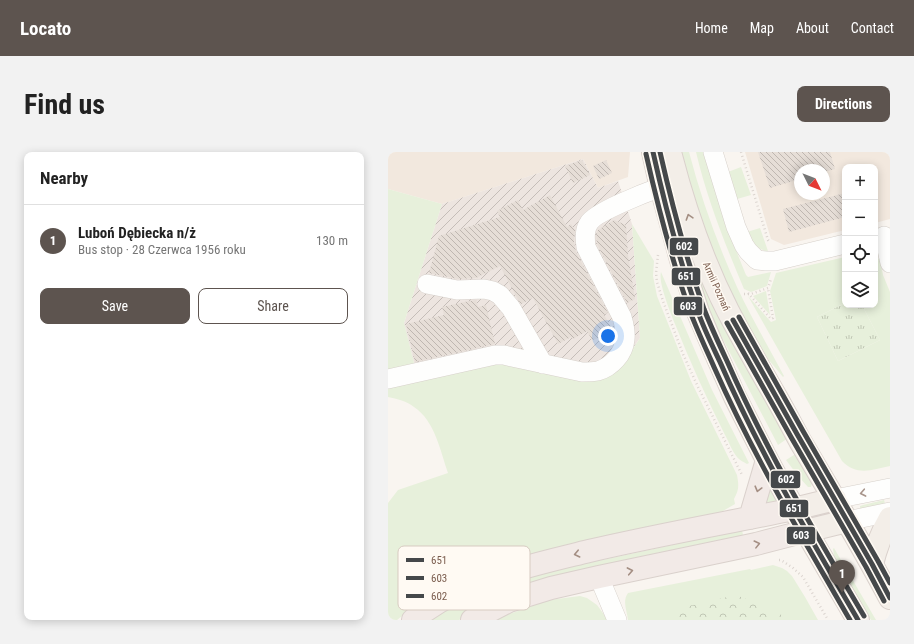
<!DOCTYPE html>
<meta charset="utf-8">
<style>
:root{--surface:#fff;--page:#f2f2f2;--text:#222;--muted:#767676;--line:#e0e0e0;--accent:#5d544f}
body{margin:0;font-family:"Roboto Condensed",sans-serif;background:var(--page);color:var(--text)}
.controls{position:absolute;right:12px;top:12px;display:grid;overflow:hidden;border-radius:8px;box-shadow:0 2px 10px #0003}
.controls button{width:36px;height:36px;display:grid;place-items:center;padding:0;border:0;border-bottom:1px solid var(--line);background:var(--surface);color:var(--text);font:20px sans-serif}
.compass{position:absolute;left:406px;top:12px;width:36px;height:36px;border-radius:50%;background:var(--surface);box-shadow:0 2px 10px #0003;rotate:132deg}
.you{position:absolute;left:220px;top:184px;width:14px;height:14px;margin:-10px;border:3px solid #fff;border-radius:50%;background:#1a73e8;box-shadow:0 0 0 6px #1a73e833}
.badge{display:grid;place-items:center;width:26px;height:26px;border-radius:50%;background:var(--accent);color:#fff;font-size:13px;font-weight:700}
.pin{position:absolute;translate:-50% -33px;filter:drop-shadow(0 1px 2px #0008)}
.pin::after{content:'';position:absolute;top:21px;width:14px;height:12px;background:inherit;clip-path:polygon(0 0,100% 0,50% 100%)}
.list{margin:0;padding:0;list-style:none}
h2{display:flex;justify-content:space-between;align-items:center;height:52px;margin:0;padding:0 16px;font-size:17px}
h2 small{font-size:13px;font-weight:400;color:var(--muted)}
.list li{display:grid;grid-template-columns:26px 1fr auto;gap:12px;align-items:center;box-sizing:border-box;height:72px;padding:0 16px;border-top:1px solid var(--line)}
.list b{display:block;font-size:15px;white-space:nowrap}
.list p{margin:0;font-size:13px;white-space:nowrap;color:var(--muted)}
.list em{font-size:13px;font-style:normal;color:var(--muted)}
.actions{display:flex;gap:8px;padding:12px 16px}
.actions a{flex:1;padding:9px 0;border:1px solid var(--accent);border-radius:8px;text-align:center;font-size:14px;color:var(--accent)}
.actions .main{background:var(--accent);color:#fff}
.icon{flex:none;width:22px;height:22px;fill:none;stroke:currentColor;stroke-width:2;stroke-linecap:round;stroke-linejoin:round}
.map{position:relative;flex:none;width:502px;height:468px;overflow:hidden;border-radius:8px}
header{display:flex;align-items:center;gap:24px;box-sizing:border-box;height:56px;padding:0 20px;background:var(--accent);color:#fff}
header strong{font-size:19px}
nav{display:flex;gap:22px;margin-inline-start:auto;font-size:14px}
.intro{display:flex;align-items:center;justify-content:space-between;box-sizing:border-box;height:96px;padding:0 24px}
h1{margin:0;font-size:28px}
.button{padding:10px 18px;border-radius:8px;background:var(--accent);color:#fff;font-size:14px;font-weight:700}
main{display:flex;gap:24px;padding:0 24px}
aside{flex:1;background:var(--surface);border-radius:8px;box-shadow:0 2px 10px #0003}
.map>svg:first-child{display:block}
</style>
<header>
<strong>Locato</strong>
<nav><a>Home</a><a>Map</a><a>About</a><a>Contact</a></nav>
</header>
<div class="intro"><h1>Find us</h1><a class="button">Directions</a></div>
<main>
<aside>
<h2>Nearby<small></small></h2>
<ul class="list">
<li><span class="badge">1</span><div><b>Luboń Dębiecka n/ż</b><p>Bus stop · 28 Czerwca 1956 roku</p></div><em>130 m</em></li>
</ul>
<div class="actions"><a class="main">Save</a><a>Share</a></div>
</aside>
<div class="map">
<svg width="502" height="468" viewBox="0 0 502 468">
<defs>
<pattern id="industrial-furrows" width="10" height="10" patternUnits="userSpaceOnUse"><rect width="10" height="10" fill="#ede5e0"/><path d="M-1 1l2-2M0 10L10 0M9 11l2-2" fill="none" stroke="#c5bdb8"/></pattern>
<pattern id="forest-crowns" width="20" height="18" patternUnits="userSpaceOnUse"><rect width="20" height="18" fill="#e7f0db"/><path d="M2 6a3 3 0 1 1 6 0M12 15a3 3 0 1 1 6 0" fill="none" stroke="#c0c6b4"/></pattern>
<pattern id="park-tufts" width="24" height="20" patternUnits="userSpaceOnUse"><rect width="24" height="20" fill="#e7f0db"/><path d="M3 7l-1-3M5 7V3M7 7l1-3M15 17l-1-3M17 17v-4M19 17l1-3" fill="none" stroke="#c0c6b4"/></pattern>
<pattern id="building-back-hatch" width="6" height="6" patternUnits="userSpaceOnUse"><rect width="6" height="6" fill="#e6ded7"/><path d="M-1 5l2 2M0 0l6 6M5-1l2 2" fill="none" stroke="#bfb7b1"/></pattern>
</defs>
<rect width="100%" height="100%" fill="#f9f5f0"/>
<path fill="#f2e8de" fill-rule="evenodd" d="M0 0H242L240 25 210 36 195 7 54 52 0 37Z
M357 0H502V67L487 71V15H457V78L396 93 383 87ZM412 18H436V42H412Z"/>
<path fill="url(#industrial-furrows)" d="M195 7 210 36 230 29 244 72 252 186 232 214 27 215 16 171 54 52Z"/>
<path fill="#e7f0db" d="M292 0H301C313 46 329 91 349 135 363 165 380 194 396 224L395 225 371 196 342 141 316 77Z
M308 0H316C327 42 341 82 358 123L360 125 383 120 379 134 363 140 356 137C337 92 319 47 308 0Z
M353 15 363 43 349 47 340 20Z
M0 37 54 52 16 171 27 215 0 221Z
M244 72 266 109 265 124 269 144 303 229 349 323C351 334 351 338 346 347L347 352 328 363 33 449 9 468H0V351L10 338 60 321C52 298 47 269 26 255 19 249 9 247 0 245V233L102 209 191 227 238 207 252 186Z
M372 76 380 99C368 98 364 89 359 80Z
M302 101H304L400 286 390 293 329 176 317 150Z
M487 104 492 108 495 123 502 140V314C484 318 468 324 454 309L403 220 360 144 383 170 388 168 382 139 388 121 457 105V151L429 165 450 209 492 188 474 153H487Z
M273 120 324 238 361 311 359 312C356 310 351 308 349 305 344 299 341 290 337 283 319 247 302 210 287 172 283 161 270 131 273 120Z
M378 139 382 163 365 144Z
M409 301C414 310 427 326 423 335H420L410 324 398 308Z
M379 332 389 347 387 349 373 352Z
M496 348 498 355 475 357 472 356V354L475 353Z
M354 378 355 383 231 409 173 427 80 463 71 468H42L60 457 86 443 114 433 163 419Z
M446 396 488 468H483L452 416 446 404 445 397Z
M385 413 394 416 399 419 404 424 417 445 430 468H240C239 459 234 449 240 441L362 417 363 418Z
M192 444 199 446 209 453 220 468H106L116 464 161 448Z"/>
<path fill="url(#forest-crowns)" d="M348 443 391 460 397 468H281L292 456Z"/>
<path fill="url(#park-tufts)" d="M457 151V153H474L492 188 450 209 429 165Z"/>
<path fill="url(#building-back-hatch)" d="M370 0H442L447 17 436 20V18H412V27L382 36Z
M194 8 202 23 185 31 177 14Z
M218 8 224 21 211 27 205 14Z
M457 41V65L401 80 395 57Z
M162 43 179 75 183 72 187 78 186 90 188 100 220 161 216 163 226 180V182L204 188 199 179 185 187 183 185 170 192 145 146 133 152 129 146 112 114 88 126 70 127 41 121 51 84 112 65 109 59 130 48 135 58Z
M226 68 238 73 240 103 247 147 239 151 209 92 208 83 210 78Z
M88 148 90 155 98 153 107 192 27 210 18 172 56 163 54 155 81 149Z"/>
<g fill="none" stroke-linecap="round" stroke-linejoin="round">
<defs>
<path id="minor" d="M325 0 348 75 356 93 360 99 369 108 378 109H387L457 92
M496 84 502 111
M39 132 69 138 96 137 105 139 112 143 123 156 155 212
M0 227 107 203H116L124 205 194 220C199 220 205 220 210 219 223 215 236 202 237 187 238 180 236 172 234 165L198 95C197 87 196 78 201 71 207 60 259 40 273 35
M447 347 502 336
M459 369 502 360
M211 425 229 468"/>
<path id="major" d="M265 0 273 35 293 108 310 160 325 195 347 245 379 308 418 379 470 468
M282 0C296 55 314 108 340 159 354 186 369 212 384 238 394 255 403 272 412 289 443 341 474 393 502 446
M406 357 447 347
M418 379 459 369
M484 412C488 396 494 380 502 366"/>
<path id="highway" d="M362 366 379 308
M25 468C75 427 140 414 201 399 269 383 338 371 406 357
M84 468 121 449 163 436 211 425 368 392 418 379"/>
</defs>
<use href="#minor" stroke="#d7d1cb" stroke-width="20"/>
<use href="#major" stroke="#dad1cc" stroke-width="24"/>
<use href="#highway" stroke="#dad1cc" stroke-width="24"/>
<path stroke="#dcd5d0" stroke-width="2.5" stroke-dasharray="1 3" stroke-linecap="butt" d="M353 0 380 88 382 90
M270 103 268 121 269 130 275 149 295 202 310 235 354 323
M360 141 383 167 385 166 380 136
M356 142H363L380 136 383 127
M391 408H393L405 416 415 425 440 468"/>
<use href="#minor" stroke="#fefefd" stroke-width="19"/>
<use href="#major" stroke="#f3eee8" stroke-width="22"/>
<use href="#highway" stroke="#f2eae7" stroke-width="22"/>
<defs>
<path id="bus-1" d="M265 0C277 54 291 108 310 160 316 177 324 193 332 210 371 299 421 384 470 468
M345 168 409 282 484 412 502 446"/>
<path id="bus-2" d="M258 2C270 55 284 110 303 162 310 180 318 197 326 215 365 303 414 385 462 468
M339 171 403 285 478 415 496 449"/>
<path id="bus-3" d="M272 0C284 53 298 106 316 157 323 175 331 192 339 209 378 298 427 381 476 464
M351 165 415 279 490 409 502 431"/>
</defs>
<use href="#bus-1" stroke="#fffaf3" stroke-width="8"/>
<use href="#bus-2" stroke="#fffaf3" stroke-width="8"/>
<use href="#bus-3" stroke="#fffaf3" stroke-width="8"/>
<use href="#bus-1" stroke="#45484a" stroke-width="5"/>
<use href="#bus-2" stroke="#45484a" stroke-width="5"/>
<use href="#bus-3" stroke="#45484a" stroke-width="5"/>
</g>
<defs><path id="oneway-chevron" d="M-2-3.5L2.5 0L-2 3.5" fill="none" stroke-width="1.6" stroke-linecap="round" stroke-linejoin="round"/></defs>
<use stroke="#a48f83" href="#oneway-chevron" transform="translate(301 65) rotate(-108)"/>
<g stroke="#a48e83">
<use href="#oneway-chevron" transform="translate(370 337) rotate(105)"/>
<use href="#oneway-chevron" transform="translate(369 392) rotate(-14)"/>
<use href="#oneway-chevron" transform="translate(189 402) rotate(167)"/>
<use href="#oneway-chevron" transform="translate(242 419) rotate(-11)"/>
</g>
<use stroke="#a8958b" href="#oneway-chevron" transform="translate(475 341) rotate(169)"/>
<g text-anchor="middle" stroke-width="3" stroke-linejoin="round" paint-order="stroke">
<g font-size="10" fill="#7a5c4d" stroke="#fffaf3">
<text transform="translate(329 134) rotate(66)" y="4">Armii Poznań</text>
</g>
</g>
<rect x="10" y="394" width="132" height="64" rx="6" fill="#fffaf3" stroke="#d7cbc1" stroke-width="1"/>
<rect x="18" y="406" width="18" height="4" fill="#45484a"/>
<rect x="18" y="424" width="18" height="4" fill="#45484a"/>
<rect x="18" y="442" width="18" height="4" fill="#45484a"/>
<g font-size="11" fill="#7a5c4d">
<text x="43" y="412">651</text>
<text x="43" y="430">603</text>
<text x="43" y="448">602</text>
</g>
<g stroke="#fffaf3" stroke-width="1.5">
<rect x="281" y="85" width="30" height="19" rx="4" fill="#45484a"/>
<rect x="283" y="115" width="30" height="19" rx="4" fill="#45484a"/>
<rect x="285" y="144" width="30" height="20" rx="4" fill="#45484a"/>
<rect x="382" y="318" width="31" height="19" rx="4" fill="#45484a"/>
<rect x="391" y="347" width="30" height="19" rx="4" fill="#45484a"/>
<rect x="398" y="374" width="30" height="19" rx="4" fill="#45484a"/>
</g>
<g font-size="11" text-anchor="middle" font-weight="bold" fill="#fff">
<text x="296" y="98">602</text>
<text x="298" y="128">651</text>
<text x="300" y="158">603</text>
<text x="398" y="331">602</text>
<text x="406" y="360">651</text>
<text x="413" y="387">603</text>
</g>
</svg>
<div class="controls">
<button>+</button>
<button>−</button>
<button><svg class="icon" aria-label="locate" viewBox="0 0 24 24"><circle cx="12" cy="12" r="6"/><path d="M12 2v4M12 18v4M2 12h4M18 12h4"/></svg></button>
<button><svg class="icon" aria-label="layers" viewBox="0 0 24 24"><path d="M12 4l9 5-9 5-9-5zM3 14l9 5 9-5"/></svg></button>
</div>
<svg class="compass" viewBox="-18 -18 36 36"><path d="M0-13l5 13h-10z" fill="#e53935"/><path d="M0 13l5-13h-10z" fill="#767676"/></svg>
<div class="you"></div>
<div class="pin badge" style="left:454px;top:441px">1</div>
</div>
</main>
